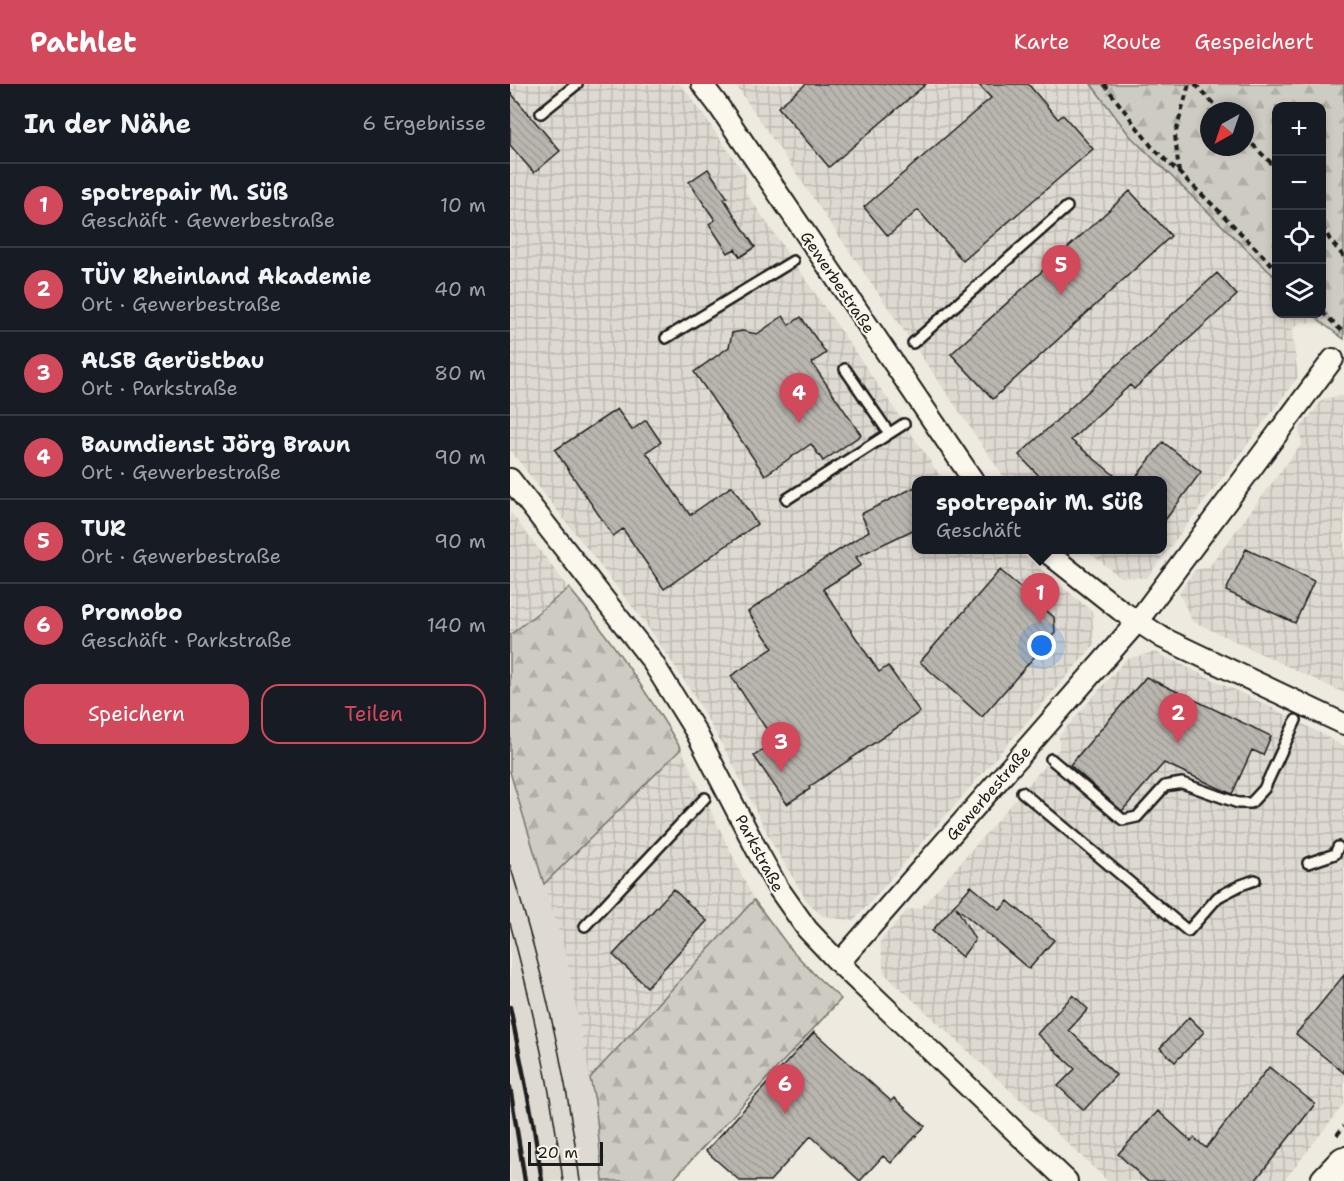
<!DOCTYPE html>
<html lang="de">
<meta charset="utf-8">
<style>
:root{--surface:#171b24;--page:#20242c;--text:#f1f3f6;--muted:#9ea1a6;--line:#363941;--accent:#d1495b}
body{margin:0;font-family:"Shantell Sans",sans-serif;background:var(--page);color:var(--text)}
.controls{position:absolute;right:18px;top:18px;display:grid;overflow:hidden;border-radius:12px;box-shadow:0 3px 9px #0003}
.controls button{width:54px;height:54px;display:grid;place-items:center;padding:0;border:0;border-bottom:2px solid var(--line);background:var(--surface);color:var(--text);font:30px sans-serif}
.compass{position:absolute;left:690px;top:18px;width:54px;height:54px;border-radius:50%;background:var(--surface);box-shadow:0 3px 9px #0003;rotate:220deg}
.scale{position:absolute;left:18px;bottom:15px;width:75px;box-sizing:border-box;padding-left:6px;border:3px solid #1c1c1c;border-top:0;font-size:16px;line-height:21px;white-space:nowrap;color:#1c1c1c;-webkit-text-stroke:4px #fbf7ec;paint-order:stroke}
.you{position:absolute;left:532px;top:562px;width:21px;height:21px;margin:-15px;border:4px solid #fff;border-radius:50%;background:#1a73e8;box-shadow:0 0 0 9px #1a73e833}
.badge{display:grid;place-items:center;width:39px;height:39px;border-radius:50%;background:var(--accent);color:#fff;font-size:20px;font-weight:700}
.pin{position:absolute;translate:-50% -50px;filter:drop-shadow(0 2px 3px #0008)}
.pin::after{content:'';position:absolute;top:32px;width:21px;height:18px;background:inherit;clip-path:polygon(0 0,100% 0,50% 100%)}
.popup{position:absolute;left:402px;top:392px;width:255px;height:78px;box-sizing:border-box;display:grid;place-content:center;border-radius:12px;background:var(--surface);filter:drop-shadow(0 2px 4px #0005);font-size:20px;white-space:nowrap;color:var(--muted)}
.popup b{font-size:22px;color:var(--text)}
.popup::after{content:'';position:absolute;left:50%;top:100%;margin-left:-12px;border:12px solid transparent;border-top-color:var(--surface)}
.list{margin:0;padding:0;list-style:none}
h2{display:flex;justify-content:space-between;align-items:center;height:78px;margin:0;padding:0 24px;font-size:26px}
h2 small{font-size:20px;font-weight:400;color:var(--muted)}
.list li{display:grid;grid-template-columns:39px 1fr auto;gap:18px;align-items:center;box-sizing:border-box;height:84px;padding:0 24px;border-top:2px solid var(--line)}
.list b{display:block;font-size:22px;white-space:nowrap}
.list p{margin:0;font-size:20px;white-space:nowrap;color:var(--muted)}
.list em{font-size:20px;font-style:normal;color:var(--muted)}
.actions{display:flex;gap:12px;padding:18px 24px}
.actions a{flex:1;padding:14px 0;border:2px solid var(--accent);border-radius:18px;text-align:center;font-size:21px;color:var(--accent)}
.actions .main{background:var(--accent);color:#fff}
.icon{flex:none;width:33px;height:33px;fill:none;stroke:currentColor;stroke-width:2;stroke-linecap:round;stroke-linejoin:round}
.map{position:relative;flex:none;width:834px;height:1097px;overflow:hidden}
header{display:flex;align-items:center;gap:36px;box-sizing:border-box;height:84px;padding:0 30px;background:var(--accent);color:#fff}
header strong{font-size:28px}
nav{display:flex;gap:33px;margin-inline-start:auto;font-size:21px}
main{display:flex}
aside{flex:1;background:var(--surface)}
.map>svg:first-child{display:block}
</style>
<header>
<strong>Pathlet</strong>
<nav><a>Karte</a><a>Route</a><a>Gespeichert</a></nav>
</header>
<main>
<aside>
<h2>In der Nähe<small>6 Ergebnisse</small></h2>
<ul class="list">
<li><span class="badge">1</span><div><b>spotrepair M. Süß</b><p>Geschäft · Gewerbestraße</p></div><em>10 m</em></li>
<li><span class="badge">2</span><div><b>TÜV Rheinland Akademie</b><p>Ort · Gewerbestraße</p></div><em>40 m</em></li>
<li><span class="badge">3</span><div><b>ALSB Gerüstbau</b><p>Ort · Parkstraße</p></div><em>80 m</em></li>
<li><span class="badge">4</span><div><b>Baumdienst Jörg Braun</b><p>Ort · Gewerbestraße</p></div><em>90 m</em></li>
<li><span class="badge">5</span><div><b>TUR</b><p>Ort · Gewerbestraße</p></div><em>90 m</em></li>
<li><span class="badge">6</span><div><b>Promobo</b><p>Geschäft · Parkstraße</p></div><em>140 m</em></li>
</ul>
<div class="actions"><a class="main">Speichern</a><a>Teilen</a></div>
</aside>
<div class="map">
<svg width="834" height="1097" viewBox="0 0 834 1097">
<defs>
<pattern id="industrial-grid" width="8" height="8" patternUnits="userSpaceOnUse" patternTransform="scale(1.5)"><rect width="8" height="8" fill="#dedad1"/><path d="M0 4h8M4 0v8" fill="none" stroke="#bebab3"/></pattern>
<pattern id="forest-firs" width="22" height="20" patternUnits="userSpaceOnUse" patternTransform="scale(1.5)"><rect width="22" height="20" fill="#ceccc2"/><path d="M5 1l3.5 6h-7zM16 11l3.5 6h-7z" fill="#b0afa6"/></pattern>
<pattern id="building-back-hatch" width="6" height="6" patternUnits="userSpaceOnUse" patternTransform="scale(1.5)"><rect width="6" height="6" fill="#b9b6af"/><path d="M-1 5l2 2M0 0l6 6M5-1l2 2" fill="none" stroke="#9e9c96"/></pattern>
</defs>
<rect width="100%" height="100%" fill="#eeeadf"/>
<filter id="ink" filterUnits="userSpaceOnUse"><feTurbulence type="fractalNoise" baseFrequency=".0167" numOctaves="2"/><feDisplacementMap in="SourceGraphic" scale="12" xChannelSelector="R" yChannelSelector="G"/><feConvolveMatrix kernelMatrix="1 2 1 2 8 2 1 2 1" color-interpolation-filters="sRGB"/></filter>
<g filter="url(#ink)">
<path fill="#dedad1" d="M0 688 55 868 85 1017 93 1097H0Z"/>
<path fill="url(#industrial-grid)" d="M0 0H170L180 12 237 93 235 107 433 396H407V466H507L582 527 584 561 344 837 312 832 297 817 262 759 220 675 183 610 164 581 135 539 0 366Z
M225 0H581L620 52 766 194V230H803L812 239 790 238 782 247 788 293 637 494 610 493 576 466H653V396H496Z
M834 311V609L682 537 669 508 685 486 699 483 792 359 789 346 813 315Z
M0 428 59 504 0 551Z
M645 568 763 624 814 651 834 663V1020L774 1097H598L374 889 370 857 397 826 411 824 512 708 549 665V652L616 575Z
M171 665 244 816 80 994 55 868 34 800Z"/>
<path fill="url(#forest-firs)" stroke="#75746f" stroke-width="1.5" fill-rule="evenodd" d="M581 0H834V255L812 239 803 230H812V22H766V194L620 52ZM699 27H735V63H699Z
M59 504C101 555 137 608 171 665L34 800 0 688V551Z
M244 816 279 863 306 892 331 915 162 1097H93L85 1017 80 994Z"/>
<path fill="url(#building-back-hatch)" stroke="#1c1c1c" stroke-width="1.5" d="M296 0H416L319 83 268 23Z
M468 0H518L548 35 553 31 583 65 453 177 408 126 378 152 354 123 481 14Z
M0 8 50 67 24 89 0 61Z
M198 85 217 113 214 115 245 163 230 173 225 165 218 169 199 140 205 136 179 98Z
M620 107 661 152 483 315 441 270Z
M707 189 727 211 624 305 620 301 561 356 610 396H533L509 371Z
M273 232 279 241 291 233 316 269 302 279 351 351 313 377 301 360 255 391 184 288 219 263 222 249 232 247 247 250Z
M107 325 122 346 136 336 151 358 136 368 180 431 222 402 247 440 154 505 113 445 103 452 45 366Z
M653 358 691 388 653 439V396H624Z
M407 402V444L346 473 351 481 313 505 369 588 378 582 410 628 299 703 300 705 277 720 244 672 265 658 221 592 263 564 238 528 299 485 359 447 351 430Z
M736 465 804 497 785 539 716 507Z
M490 486 544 533 545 549 472 633 410 578Z
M636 593 761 652 753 671 742 666 722 710 654 679 612 727 560 681Z
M461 802 490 826 498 817 544 856 519 885 446 823 465 856 452 873 422 847Z
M163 805 197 837 137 903 103 871Z
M834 891V989L786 950Z
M563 911 578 925 559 946 606 991 574 1026 548 1002 565 985 527 950Z
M679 933 694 948 665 978 650 964Z
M304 948 381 1017 384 1014 415 1042 381 1079 373 1072 350 1097 301 1052 260 1097H230L196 1067Z
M759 983 805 1020 745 1097H637L608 1070 648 1027 681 1057 684 1054 696 1064Z"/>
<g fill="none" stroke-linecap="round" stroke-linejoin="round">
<defs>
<path id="service" d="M31 29 67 0
M156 254 283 177
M403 259 557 123
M335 285 379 349
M277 415 394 340
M541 675 613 736 627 733 655 702 672 699 728 719H741L754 705 786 636
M512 708 678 847 708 813 731 801 745 796
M798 779 825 770 828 763
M75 842 195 714"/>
<path id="minor" d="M192 0 208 21 463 396
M0 395 140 574 186 648 249 770 268 804 297 845 329 879 557 1097
M534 466 610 526 653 554 834 640
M329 879 627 538 823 275"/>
<path id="primary" d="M816 1097 834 1078"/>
</defs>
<use href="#service" stroke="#1c1c1c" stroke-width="14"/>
<use href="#minor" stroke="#1c1c1c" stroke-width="24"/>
<use href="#primary" stroke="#1c1c1c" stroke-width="34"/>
<path stroke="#1c1c1c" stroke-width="4" stroke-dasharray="6 4.5" stroke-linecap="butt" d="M594 0 642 63 707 125 766 185
M685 0 710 27
M735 53 766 84
M669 89 665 51 679 0
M812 142 820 156 834 173
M812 228 834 249
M827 1051 834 1042"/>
<use href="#service" stroke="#fbf7ec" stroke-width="9"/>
<use href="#minor" stroke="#fbf7ec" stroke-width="20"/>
<use href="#primary" stroke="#fbf7ec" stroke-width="30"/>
<path stroke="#1c1c1c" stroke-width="1.5" d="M0 781C32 884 57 990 70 1097
M0 839C23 924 42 1010 53 1097"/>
<path stroke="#1c1c1c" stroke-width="4.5" d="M0 923 23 1038 32 1097
M0 1003 15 1097"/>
</g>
</g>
<g text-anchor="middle" stroke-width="4.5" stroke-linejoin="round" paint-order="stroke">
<g font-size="16" fill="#1c1c1c" stroke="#fbf7ec">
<text transform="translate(328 198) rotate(56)" y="6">Gewerbestraße</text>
<text transform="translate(478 709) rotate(-49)" y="6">Gewerbestraße</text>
<text transform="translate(250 769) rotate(62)" y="6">Parkstraße</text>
</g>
</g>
</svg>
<div class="controls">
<button>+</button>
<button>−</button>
<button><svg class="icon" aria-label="locate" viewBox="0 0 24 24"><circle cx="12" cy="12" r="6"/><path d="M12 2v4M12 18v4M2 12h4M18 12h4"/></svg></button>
<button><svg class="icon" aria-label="layers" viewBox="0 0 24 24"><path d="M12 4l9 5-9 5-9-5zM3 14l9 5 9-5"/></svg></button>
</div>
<svg class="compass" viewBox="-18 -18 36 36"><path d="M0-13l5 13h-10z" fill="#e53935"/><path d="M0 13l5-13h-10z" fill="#9ea1a6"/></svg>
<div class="scale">20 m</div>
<div class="you"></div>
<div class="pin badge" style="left:530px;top:539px">1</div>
<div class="popup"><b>spotrepair M. Süß</b>Geschäft</div>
<div class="pin badge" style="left:668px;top:659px">2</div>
<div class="pin badge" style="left:271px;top:688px">3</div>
<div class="pin badge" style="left:289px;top:339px">4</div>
<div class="pin badge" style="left:551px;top:211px">5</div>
<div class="pin badge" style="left:275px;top:1030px">6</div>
</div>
</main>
